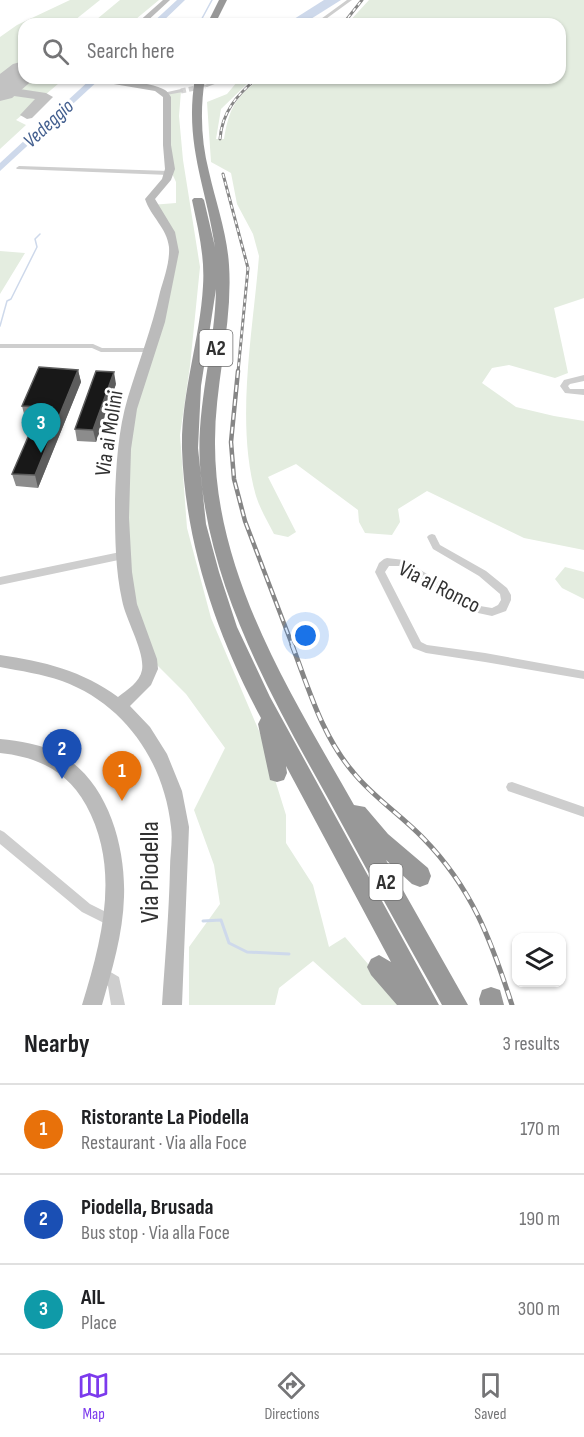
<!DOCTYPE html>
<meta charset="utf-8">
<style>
:root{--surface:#fff;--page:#f6f6f6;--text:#202124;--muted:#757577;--line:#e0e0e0;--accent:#7c3aed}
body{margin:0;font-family:"Sofia Sans Condensed",sans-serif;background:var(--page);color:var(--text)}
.controls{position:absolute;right:18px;bottom:18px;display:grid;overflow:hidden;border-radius:12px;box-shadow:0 2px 4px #0004}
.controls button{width:54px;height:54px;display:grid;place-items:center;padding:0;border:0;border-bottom:2px solid var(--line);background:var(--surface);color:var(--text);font:30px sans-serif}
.you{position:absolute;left:306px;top:636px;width:21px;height:21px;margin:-15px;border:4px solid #fff;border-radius:50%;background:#1a73e8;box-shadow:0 0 0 9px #1a73e833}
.badge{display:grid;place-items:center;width:39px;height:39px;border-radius:50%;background:var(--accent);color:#fff;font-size:20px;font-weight:700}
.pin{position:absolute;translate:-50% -50px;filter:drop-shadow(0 2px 3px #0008)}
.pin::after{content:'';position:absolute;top:32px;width:21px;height:18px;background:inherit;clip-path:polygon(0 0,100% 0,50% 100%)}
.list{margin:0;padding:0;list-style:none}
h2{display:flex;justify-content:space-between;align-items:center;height:78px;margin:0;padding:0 24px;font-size:26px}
h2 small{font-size:20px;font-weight:400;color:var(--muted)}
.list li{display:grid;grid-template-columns:39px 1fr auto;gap:18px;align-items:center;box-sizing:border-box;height:90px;padding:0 24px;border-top:2px solid var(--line)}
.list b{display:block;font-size:22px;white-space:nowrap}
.list p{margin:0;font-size:20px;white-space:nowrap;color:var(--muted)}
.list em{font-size:20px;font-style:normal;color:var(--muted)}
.icon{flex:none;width:33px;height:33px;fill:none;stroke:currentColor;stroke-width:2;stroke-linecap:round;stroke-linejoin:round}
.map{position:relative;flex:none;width:584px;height:1005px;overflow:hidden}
.search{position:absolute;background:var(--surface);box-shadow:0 2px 4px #0004;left:18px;right:18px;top:18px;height:66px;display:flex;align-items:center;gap:15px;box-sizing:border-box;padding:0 21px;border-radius:18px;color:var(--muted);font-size:22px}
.sheet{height:348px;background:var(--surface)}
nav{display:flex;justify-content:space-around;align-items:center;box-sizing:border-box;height:84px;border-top:2px solid var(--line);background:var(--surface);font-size:16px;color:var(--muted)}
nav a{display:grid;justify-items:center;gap:3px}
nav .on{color:var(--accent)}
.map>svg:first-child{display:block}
</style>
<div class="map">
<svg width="584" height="1005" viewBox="0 0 584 1005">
<rect width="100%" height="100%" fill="#fff"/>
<path fill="#e4ede0" d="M70 0H100L70 24H24V61L0 80V37L17 25Z
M120 0H159L130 24H91Z
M369 0H584V298L554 308 568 373 555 378 509 365 492 368 482 383 516 407 554 416 584 421V550L524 538 427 491 398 509 400 522 392 535 365 533 359 522 358 510 296 464 268 477 296 532 288 537 274 534C268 522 260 509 256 496 235 422 253 332 259 256L253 234 237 204 231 173 211 162 207 102 227 94 237 82 235 78H253L221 109 216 139H224C229 109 235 97 261 78H560V24H347Z
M26 78H65L45 95 19 91 15 87Z
M181 91 179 116 183 160 200 267 190 366 180 435 187 528 211 618 262 738 286 815V843L313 885 329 947 345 937 403 1005H362L313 961 279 988 275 1005H189V947L220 904 214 865 194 810 225 748 186 694 150 658 125 555 131 409 174 244 151 205 176 203V182L170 169 166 93Z
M14 94 41 99 16 120 26 125 0 149V100L6 95Z
M0 251 25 253 0 294Z
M565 567 584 572V599L562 588 555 579Z"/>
<path fill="#ced9eb" d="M324 0H341L306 22 294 19Z"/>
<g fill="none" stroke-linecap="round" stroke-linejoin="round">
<path stroke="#ced9eb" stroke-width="1.5" d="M199 24 212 0
M0 326 7 301 11 299 37 247 35 239 40 234"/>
<path stroke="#ced9eb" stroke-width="3" d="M203 921 221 920 229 943 247 952 289 954"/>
<path fill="#ced9eb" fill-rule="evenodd" d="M177 0H185L160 24H151Z
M92 78H101L0 171V163Z"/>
<path fill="#c2c2c2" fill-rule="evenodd" d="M20 70 24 71V77L0 82V74Z
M0 86 46 93 53 97 32 118 27 119 20 115 35 99 0 94Z"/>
<path fill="#c2c2c2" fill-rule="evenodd" d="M24 61V78H35L12 98 0 101V74L13 64Z"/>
<path stroke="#d6d6d6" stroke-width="5" stroke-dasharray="5 3" stroke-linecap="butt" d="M181 91 205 86"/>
<path fill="#cecece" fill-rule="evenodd" d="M347 0H352L319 24H314Z
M222 78H230L207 87 202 86Z
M181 89 183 90V92L166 95 163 93Z
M19 166 169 171 172 173 169 175 17 169 16 168Z
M0 344H93L102 348H149L153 350 149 352H101L92 348H0Z
M584 375V381L570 384 568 386 570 389H584V395L565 393 560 386 564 380Z
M432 534 435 535 440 545 486 571 507 588 511 595V600L506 611 492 616 478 613 399 566H389L385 572 421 642 427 645 485 653 584 671V679L485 662 426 653 413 648 375 572 379 563 384 559 387 558 404 560 480 606 492 608 498 605 501 600 500 594 479 576 433 549 427 537 429 535Z
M125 551 128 552 130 555 128 558 0 585V577Z
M512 782 584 807V817L508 791 506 787 508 783Z
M0 830 4 832 90 904 116 917 118 921 116 925 112 927 82 912 0 844Z
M102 967 119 977 125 1005H111L108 986 97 979 95 974 97 969Z"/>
<path fill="#bbb" fill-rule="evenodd" d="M163 0H170L144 24H136Z
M78 78C95 78 152 81 165 90 168 92 169 94 171 97V145L175 169 171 180 155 199 175 232 179 252 165 322 137 409 131 449 129 518 132 572 137 604 157 659 158 669 151 685 130 706 150 727 167 754 182 791 189 827 182 1005H162C165 959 169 914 170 868 170 855 173 840 171 827 164 762 125 704 62 681 42 674 21 671 0 667V655C43 661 83 671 118 697 127 690 140 682 142 670 145 651 126 621 122 600 115 568 115 534 115 500 116 466 118 430 128 397 139 361 152 328 160 292 164 278 170 262 169 247 167 228 151 217 145 199L162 179 165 169 163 145V97L155 91Z
M0 739C20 741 40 744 58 753 107 779 126 845 124 897 123 934 112 970 102 1005H82C102 939 121 869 86 805 67 771 38 757 0 753Z"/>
<path fill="#989898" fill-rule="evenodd" d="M219 0H227L215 24H207Z
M195 78H205C200 110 201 141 209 172 216 203 227 233 229 265 233 324 215 382 215 441 214 574 291 694 354 805L365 807 388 834 428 868 431 876 428 884 420 887 412 884 386 860 468 1005H442C404 938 367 870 330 802 272 698 208 587 200 465 196 406 215 348 216 289L201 386 198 448 206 524 219 572 237 627 270 697 439 1005H397L371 975 367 967 371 959 379 955 391 962 286 766 287 773 284 780 277 782 270 780 258 724 261 718C217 636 185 543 182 449 181 393 200 340 203 286 205 256 198 229 192 200L194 198H202L204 200 215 247C206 186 184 143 195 78Z
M491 987 500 990 504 1005H480L479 999 482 990Z"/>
<defs>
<path id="rail-far2" d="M343 24 362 0
M220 139C222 112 237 95 257 78
M223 174 248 268 238 372"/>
<path id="rail-far1" d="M238 371 231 442 234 479 245 521 293 647"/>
<path id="rail" d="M292 645C309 689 322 736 353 772 373 797 401 815 423 838 472 888 491 940 512 1005"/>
</defs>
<use href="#rail-far2" stroke="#868686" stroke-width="3"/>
<use href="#rail-far1" stroke="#868686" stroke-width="4.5"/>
<use href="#rail" stroke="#868686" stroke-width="5"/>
<use href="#rail-far2" stroke="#fff" stroke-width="1.5" stroke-dasharray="4" stroke-linecap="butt"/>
<use href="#rail-far1" stroke="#fff" stroke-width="2" stroke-dasharray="7" stroke-linecap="butt"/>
<use href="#rail" stroke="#fff" stroke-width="3" stroke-dasharray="9" stroke-linecap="butt"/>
</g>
<path fill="#8c8c8c" d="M78 370 81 382 38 488 16 486 12 474 36 419 25 418 22 406Z
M116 384 96 442 77 441 75 429Z"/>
<path fill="#5d5d5d" d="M78 370 81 382 38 488 35 475Z
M114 372 116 384 96 442 93 430Z"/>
<path fill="#181818" stroke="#5d5d5d" stroke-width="1.5" d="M39 367 78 370 35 475 12 474 41 407 22 406Z
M96 371 114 372 93 430 75 429Z"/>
<g text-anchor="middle" stroke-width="6" stroke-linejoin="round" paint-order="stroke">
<g font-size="20" font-style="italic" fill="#435f8f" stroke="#fff">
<text transform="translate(48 123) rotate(-43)" y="7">Vedeggio</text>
</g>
<g fill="#fff" stroke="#6f6f6f" stroke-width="1.5">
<rect x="199.5" y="330" width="33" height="36" rx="4.5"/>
<rect x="369.5" y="864" width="33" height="36" rx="4.5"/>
</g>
<g font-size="21" font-weight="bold" fill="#313131">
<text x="216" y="355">A2</text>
<text x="386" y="889">A2</text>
</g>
<g font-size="22" fill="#313131" stroke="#fff">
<text transform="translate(108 433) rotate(-81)" y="8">Via ai Molini</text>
<text transform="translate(440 586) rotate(27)" y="8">Via al Ronco</text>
</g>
<g font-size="27" fill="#313131" stroke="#fff">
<text transform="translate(149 872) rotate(-90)" y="9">Via Piodella</text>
</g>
</g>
</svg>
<div class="controls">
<button><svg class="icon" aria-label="layers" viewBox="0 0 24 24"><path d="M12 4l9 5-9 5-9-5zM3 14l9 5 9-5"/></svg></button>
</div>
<div class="you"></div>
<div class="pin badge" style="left:122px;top:801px;background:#e8710a">1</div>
<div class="pin badge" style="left:62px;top:779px;background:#1a4fb4">2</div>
<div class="pin badge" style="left:41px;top:453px;background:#0f9aa8">3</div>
<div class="search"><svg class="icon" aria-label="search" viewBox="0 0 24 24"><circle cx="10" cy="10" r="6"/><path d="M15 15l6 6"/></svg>Search here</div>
</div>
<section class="sheet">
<h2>Nearby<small>3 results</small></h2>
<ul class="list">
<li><span class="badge" style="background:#e8710a">1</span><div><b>Ristorante La Piodella</b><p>Restaurant · Via alla Foce</p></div><em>170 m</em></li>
<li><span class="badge" style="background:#1a4fb4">2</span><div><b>Piodella, Brusada</b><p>Bus stop · Via alla Foce</p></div><em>190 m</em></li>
<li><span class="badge" style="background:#0f9aa8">3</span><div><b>AIL</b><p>Place</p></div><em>300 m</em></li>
</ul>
</section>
<nav>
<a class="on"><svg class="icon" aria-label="map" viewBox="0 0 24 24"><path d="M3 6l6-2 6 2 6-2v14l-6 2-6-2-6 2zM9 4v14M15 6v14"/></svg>Map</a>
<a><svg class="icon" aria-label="directions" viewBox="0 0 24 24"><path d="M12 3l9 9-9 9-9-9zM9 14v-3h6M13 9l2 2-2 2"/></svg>Directions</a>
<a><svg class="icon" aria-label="saved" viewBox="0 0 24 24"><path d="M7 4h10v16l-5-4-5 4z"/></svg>Saved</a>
</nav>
